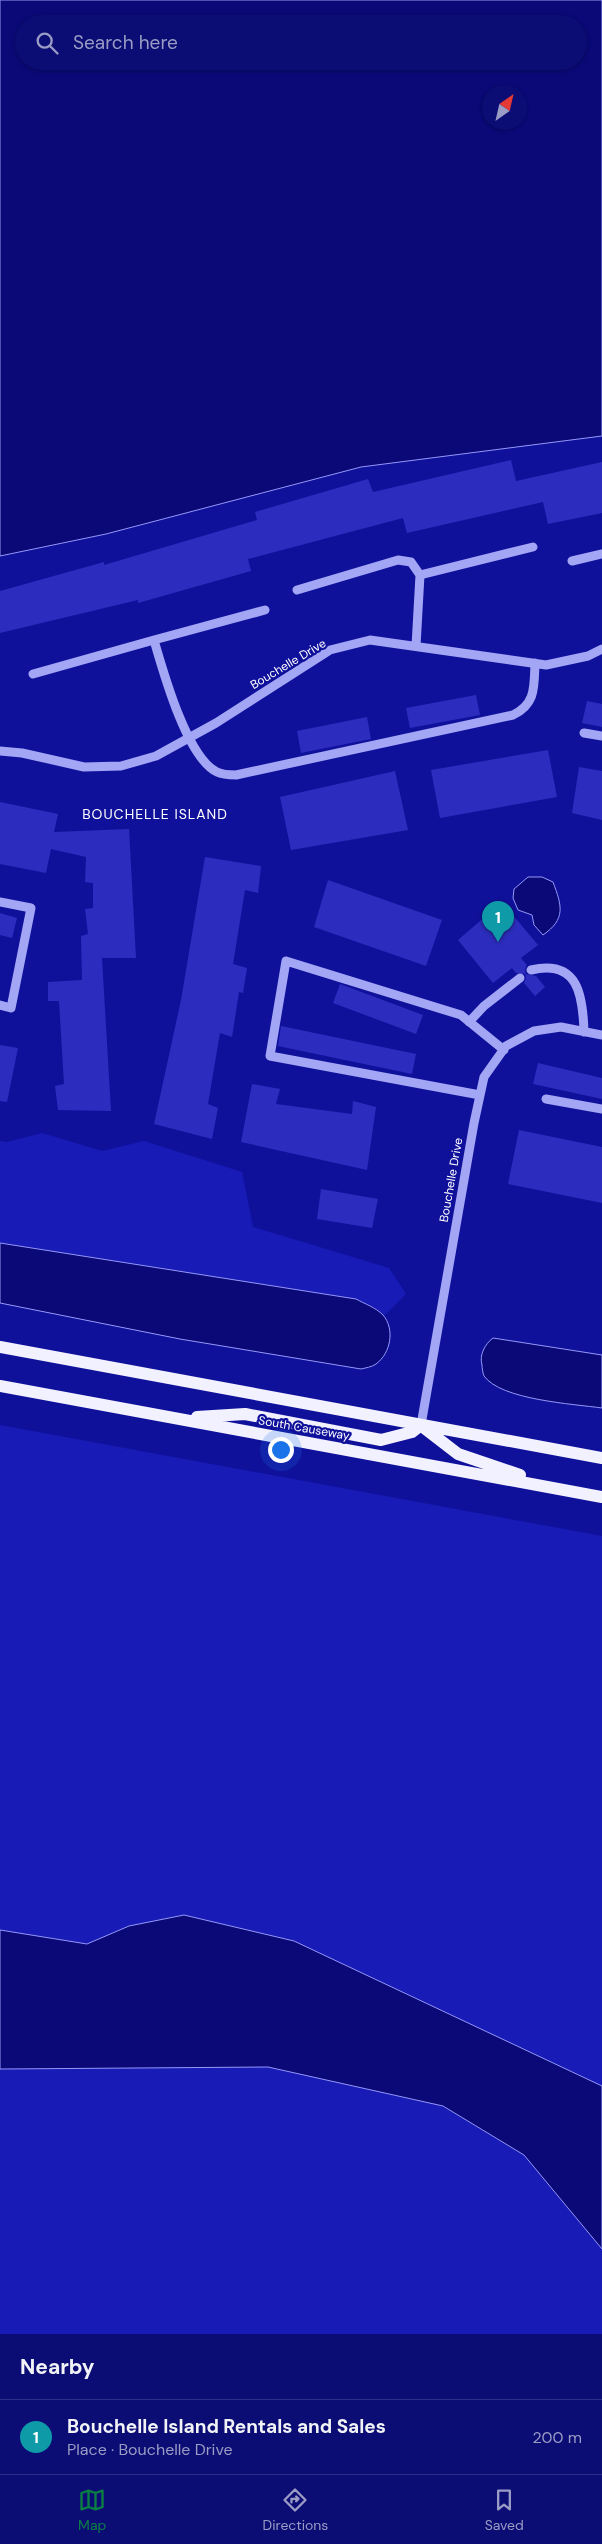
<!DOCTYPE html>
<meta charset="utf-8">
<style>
:root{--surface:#0c0d74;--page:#151679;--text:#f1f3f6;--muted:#9a9cc5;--line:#2c2d86;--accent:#0b8043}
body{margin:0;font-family:"DM Sans",sans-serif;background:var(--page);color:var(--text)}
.compass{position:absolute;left:482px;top:85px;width:45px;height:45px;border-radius:50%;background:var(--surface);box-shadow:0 1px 4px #0004;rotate:34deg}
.you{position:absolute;left:280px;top:1449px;width:18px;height:18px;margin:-12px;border:4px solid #fff;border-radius:50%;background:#1a73e8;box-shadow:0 0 0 8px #1a73e833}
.badge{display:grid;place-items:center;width:32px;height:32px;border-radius:50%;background:var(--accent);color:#fff;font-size:16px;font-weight:700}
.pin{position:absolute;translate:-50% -41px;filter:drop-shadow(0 1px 2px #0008)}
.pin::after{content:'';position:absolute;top:26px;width:18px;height:15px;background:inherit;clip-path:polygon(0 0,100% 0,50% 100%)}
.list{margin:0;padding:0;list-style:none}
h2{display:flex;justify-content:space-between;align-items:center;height:65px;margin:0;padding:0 20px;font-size:21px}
h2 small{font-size:16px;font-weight:400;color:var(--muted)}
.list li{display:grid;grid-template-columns:32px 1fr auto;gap:15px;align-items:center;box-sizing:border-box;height:75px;padding:0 20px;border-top:1px solid var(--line)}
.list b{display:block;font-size:19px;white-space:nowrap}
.list p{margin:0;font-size:16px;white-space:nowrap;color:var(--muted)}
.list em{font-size:16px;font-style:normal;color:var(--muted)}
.icon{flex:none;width:28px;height:28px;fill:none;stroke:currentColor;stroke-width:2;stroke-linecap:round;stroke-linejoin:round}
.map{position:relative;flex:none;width:602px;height:2334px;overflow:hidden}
.search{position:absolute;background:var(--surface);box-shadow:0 1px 4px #0004;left:15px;right:15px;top:15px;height:55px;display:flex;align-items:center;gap:12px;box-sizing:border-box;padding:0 18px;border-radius:28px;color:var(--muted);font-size:19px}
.sheet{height:140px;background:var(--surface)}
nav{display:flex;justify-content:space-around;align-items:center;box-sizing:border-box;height:70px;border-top:1px solid var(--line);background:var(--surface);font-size:14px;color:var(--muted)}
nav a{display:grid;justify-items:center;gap:2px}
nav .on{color:var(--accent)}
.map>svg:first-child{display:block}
</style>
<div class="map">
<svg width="602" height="2334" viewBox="0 0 602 2334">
<rect width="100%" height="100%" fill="#10119b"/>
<path fill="#181bb6" d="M42 1133 102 1151 144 1141 242 1172 253 1227 389 1268 406 1294 384 1316 374 1307 356 1299 0 1243V1141L7 1142Z
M0 1425 602 1536V2086L294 1941 184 1915 129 1926 87 1944 0 1930Z
M268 2067 443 2106 524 2155 602 2249V2334H0V2069Z"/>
<path fill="#0a0977" stroke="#9598f8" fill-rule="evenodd" d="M0 0H602V436L361 467 106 534 0 556ZM24 24H578V61H24ZM520 92V122H490V92Z
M528 877H542L553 882C562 906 566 919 543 935L534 925 532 915 518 910 513 898 514 889Z
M0 1243 356 1299C365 1304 375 1307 383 1315 395 1329 391 1353 376 1364 372 1367 365 1368 361 1369L180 1339 0 1303Z
M493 1338 602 1355V1408C574 1404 501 1400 484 1376 483 1374 482 1368 482 1365 479 1355 485 1344 493 1338Z
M184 1915 294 1941 602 2086V2249L524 2155 443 2106 268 2067 0 2069V1930L87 1944 129 1926Z"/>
<path fill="#2c2dbe" d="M511 460 516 481 602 462V513L548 524 543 502 407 533 403 518 248 559 251 571 138 603V600L0 633V591L104 562V565L257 520 255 512 368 479 373 492Z
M476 695 480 715 410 728 406 708Z
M587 701 602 704V727L582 723Z
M367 717 371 739 301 753 297 731Z
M548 750 557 797 440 818 431 770Z
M579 767 602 771V820L572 813Z
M395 771 408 830 291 850 280 797Z
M0 802 58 814 54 832 129 829 136 958H102L111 1111 58 1110 55 1086 64 1084 59 1001H48V982L82 980 81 936 88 934 85 909 93 908V883L85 882 86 857 51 849 46 873 0 864Z
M205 857 261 866 258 893 245 890 233 964 247 968 243 993 239 992 232 1037 220 1033 208 1104 218 1108 212 1139 154 1124 181 1000Z
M328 880 442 920 426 966 314 927Z
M502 902 538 945 521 958 527 965 525 970 526 974 536 976 545 987 535 996 524 983 526 978 525 974 516 973 512 968 493 983 458 940Z
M0 913 17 918 12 938 0 935Z
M340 984 423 1015 416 1034 333 1003Z
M281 1026 416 1054 412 1074 278 1046Z
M0 1045 18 1048 7 1102 0 1101Z
M538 1063 602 1078V1099L533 1084Z
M252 1084 280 1089 276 1104 352 1114 353 1101 376 1107 367 1170 241 1142Z
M519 1130 602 1147V1203L508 1184Z
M321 1189 378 1199 372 1228 317 1219Z"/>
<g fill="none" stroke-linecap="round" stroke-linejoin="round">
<path stroke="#a3a5f5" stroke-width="9" d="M572 561 602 554
M420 575 533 547
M297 590 398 560 411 562 420 575 416 646
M265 610 154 640C163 671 187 758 217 772 223 775 229 775 236 775L513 715C536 704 534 687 535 663
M33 674 154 640
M584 733 602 736
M0 751 22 753 84 767 121 766 156 756 216 723 330 650 370 640 546 665 588 656 602 649
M0 902 31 908 11 1008 0 1005
M531 970C578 959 583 995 584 1032
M469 1022 484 1006 520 978
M480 1095 270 1056 286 961 461 1015 504 1050
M546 1099 602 1109
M421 1425 474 1123 484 1077 506 1046 534 1031 561 1027 602 1035"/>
<path stroke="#f2f1ff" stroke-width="12" d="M0 1347 602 1458
M0 1386 602 1497
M197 1417 245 1414 381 1440 412 1432 421 1425
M423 1427 458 1454 520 1475"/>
</g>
<g text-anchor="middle" stroke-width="4.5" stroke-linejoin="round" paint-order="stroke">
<g font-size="12" fill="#fff" stroke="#10119b">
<text transform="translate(288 664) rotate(-31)" y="4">Bouchelle Drive</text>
<text transform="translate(451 1180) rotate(-80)" y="4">Bouchelle Drive</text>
<text transform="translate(304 1428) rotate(10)" y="4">South Causeway</text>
</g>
<g font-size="14" letter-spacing="1" fill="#fff" stroke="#10119b">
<text x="155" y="819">BOUCHELLE ISLAND</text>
</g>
</g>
</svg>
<svg class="compass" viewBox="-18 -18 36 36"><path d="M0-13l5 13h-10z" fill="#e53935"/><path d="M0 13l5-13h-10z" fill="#9a9cc5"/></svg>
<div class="you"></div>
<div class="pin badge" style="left:498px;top:942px;background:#0f9aa8">1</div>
<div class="search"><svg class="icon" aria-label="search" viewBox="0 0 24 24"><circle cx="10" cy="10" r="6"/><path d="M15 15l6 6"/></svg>Search here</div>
</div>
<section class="sheet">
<h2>Nearby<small></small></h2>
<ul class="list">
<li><span class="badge" style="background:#0f9aa8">1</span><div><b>Bouchelle Island Rentals and Sales</b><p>Place · Bouchelle Drive</p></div><em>200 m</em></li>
</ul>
</section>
<nav>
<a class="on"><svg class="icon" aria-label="map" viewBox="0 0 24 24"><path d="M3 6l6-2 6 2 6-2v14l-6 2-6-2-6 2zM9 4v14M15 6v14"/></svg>Map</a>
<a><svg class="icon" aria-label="directions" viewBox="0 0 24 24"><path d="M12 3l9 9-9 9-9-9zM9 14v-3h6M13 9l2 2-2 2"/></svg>Directions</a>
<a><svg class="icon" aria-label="saved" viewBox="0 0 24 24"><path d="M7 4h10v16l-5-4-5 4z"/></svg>Saved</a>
</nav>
